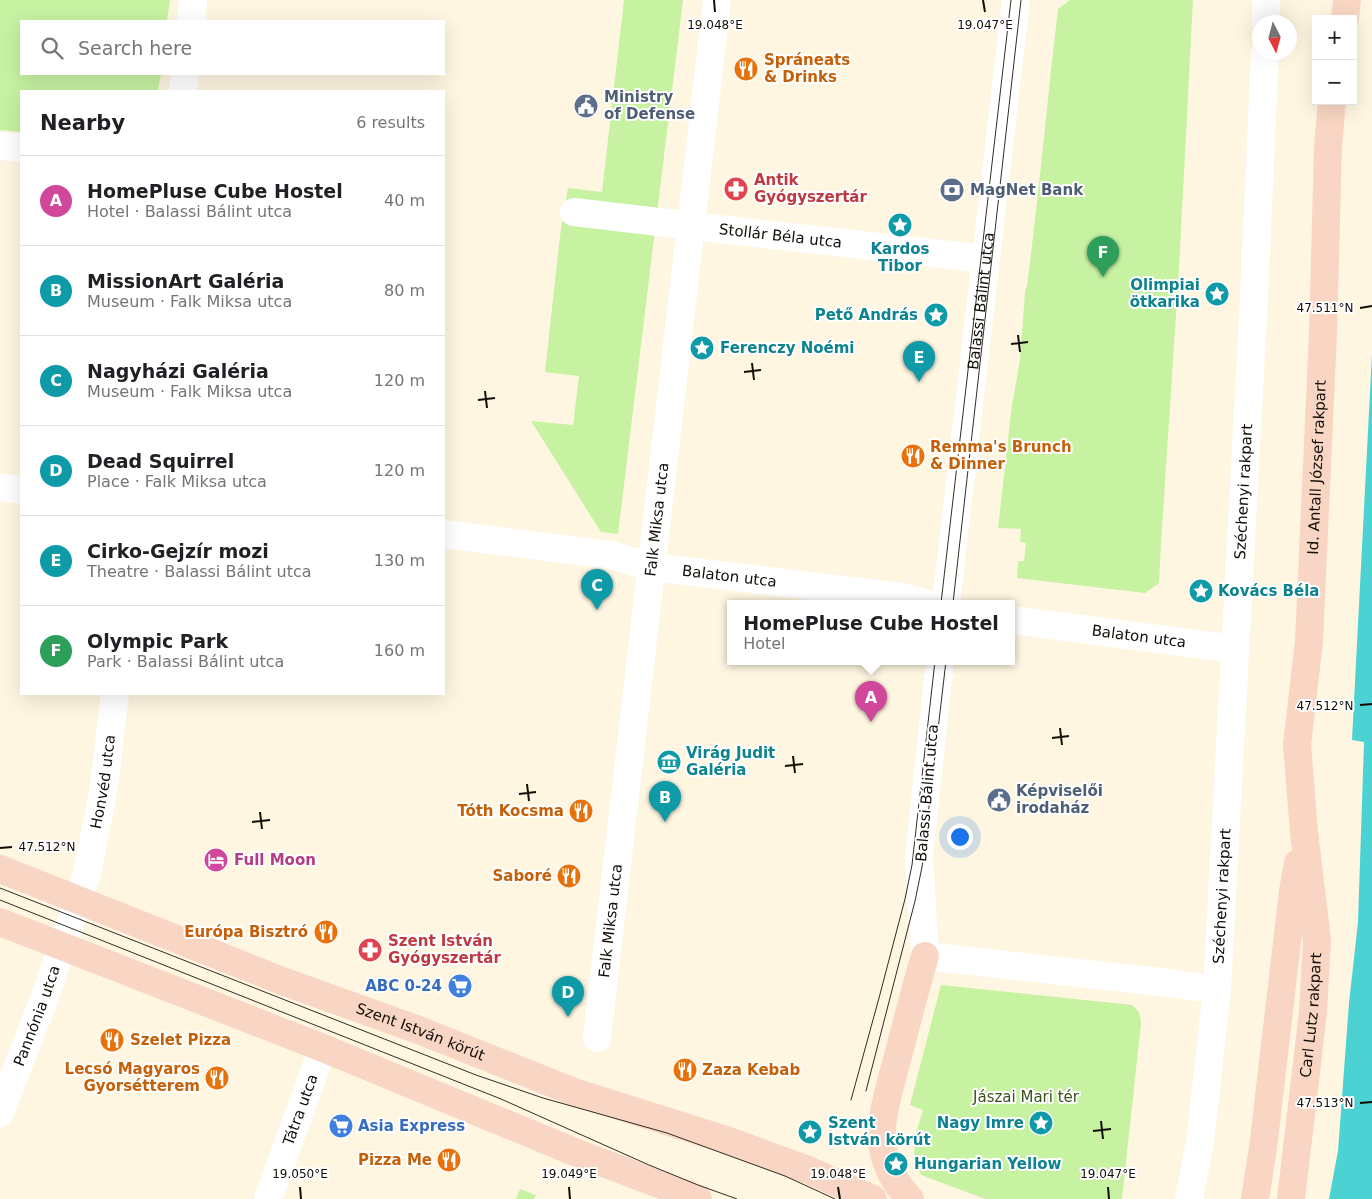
<!DOCTYPE html>
<meta charset="utf-8">
<style>
:root{--surface:#fff;--page:#f6f6f6;--text:#202124;--muted:#757577;--line:#e0e0e0;--accent:#1a73e8}
body{margin:0;font-family:"DejaVu Sans",sans-serif;background:var(--page);color:var(--text)}
.controls{position:absolute;right:15px;top:15px;display:grid;overflow:hidden;border-radius:0px;box-shadow:0 5px 20px #0002}
.controls button{width:45px;height:45px;display:grid;place-items:center;padding:0;border:0;border-bottom:1px solid var(--line);background:var(--surface);color:var(--text);font:25px sans-serif}
.compass{position:absolute;left:1252px;top:15px;width:45px;height:45px;border-radius:50%;background:var(--surface);box-shadow:0 5px 20px #0002;rotate:174deg}
.you{position:absolute;left:959px;top:836px;width:18px;height:18px;margin:-12px;border:4px solid #fff;border-radius:50%;background:#1a73e8;box-shadow:0 0 0 8px #1a73e833}
.badge{display:grid;place-items:center;width:32px;height:32px;border-radius:50%;background:var(--accent);color:#fff;font-size:16px;font-weight:700}
.pin{position:absolute;translate:-50% -41px;filter:drop-shadow(0 1px 2px #0008)}
.pin::after{content:'';position:absolute;top:26px;width:18px;height:15px;background:inherit;clip-path:polygon(0 0,100% 0,50% 100%)}
.popup{position:absolute;left:727px;top:600px;width:288px;height:65px;box-sizing:border-box;display:grid;place-content:center;border-radius:0px;background:var(--surface);filter:drop-shadow(0 1px 4px #0005);font-size:16px;white-space:nowrap;color:var(--muted)}
.popup b{font-size:19px;color:var(--text)}
.popup::after{content:'';position:absolute;left:50%;top:100%;margin-left:-10px;border:10px solid transparent;border-top-color:var(--surface)}
.list{margin:0;padding:0;list-style:none}
h2{display:flex;justify-content:space-between;align-items:center;height:65px;margin:0;padding:0 20px;font-size:21px}
h2 small{font-size:16px;font-weight:400;color:var(--muted)}
.list li{display:grid;grid-template-columns:32px 1fr auto;gap:15px;align-items:center;box-sizing:border-box;height:90px;padding:0 20px;border-top:1px solid var(--line)}
.list b{display:block;font-size:19px;white-space:nowrap}
.list p{margin:0;font-size:16px;white-space:nowrap;color:var(--muted)}
.list em{font-size:16px;font-style:normal;color:var(--muted)}
.icon{flex:none;width:28px;height:28px;fill:none;stroke:currentColor;stroke-width:2;stroke-linecap:round;stroke-linejoin:round}
.map{position:relative;flex:none;width:1372px;height:1199px;overflow:hidden}
.search{position:absolute;background:var(--surface);box-shadow:0 5px 20px #0002;left:20px;top:20px;width:425px;height:55px;display:flex;align-items:center;gap:12px;box-sizing:border-box;padding:0 18px;border-radius:0px;color:var(--muted);font-size:19px}
.panel{position:absolute;background:var(--surface);box-shadow:0 5px 20px #0002;left:20px;top:90px;width:425px;height:605px;border-radius:0px}
.map>svg:first-child{display:block}
</style>
<div class="map">
<svg width="1372" height="1199" viewBox="0 0 1372 1199">
<rect width="100%" height="100%" fill="#fef6e1"/>
<path fill="#c6f2a2" d="M0 0H170L167 21H21V74H161L158 91H21V132L0 130Z
M624 0H683L618 534 601 532 531 421 573 425 579 376 545 372 560 236 568 188 602 192Z
M1070 0H1193L1179 269 1161 544 1159 583 1145 593 1017 578 1018 561H1024L1026 543 1020 542 1021 529 998 528 1012 405 1020 360 1025 292 1027 286C1039 194 1047 101 1058 9Z
M941 985 1132 1005 1139 1012 1141 1023 1122 1199H985L921 1175 914 1160 915 1136 923 1110 910 1105Z
M520 1189 536 1195 534 1199H516Z"/>
<path fill="#4cd2d3" d="M1372 354V1199H1329L1338 1151 1349 1003 1358 922 1364 742 1352 740Z"/>
<g fill="none" stroke-linecap="round" stroke-linejoin="round">
<g stroke="#fff" stroke-width="28">
<path d="M191 21 193 0"/>
<path d="M1266 22V0"/>
<path d="M183 91 185 74"/>
<path d="M0 146 21 148"/>
<path id="s1" d="M574 212 692 226 986 259"/>
<path d="M0 487 21 490"/>
<path id="s2" d="M444 534 610 555 652 567 902 597 925 603"/>
<path id="s3" d="M946 603 1016 0"/>
<path id="s4" d="M1011 620 1236 649"/>
<path d="M940 661 919 856 925 956 1169 983 1217 990"/>
<path id="s5" d="M597 1038 717 0"/>
<path id="s6" d="M0 1113 44 999 87 874 104 786 115 694"/>
<path id="s7" d="M268 1199 323 1048"/>
<path id="s8" d="M1189 1199 1200 1142 1217 990 1254 298 1265 52"/>
</g>
<g stroke="#f9d6c3" stroke-width="28">
<path d="M1345 19 1347 0"/>
<path id="s9" d="M0 869 282 981 416 1029 574 1092 723 1139 808 1170 873 1199"/>
<path d="M0 922 323 1048 577 1153 698 1199"/>
<path d="M910 1199C894 1183 885 1164 882 1142 880 1117 889 1091 895 1067 905 1030 914 993 925 956"/>
<path d="M1255 1199 1263 1148 1293 891 1298 863"/>
<path id="s10" d="M1291 1199 1313 1012 1317 940 1304 832 1297 745 1309 641 1323 333 1328 146 1332 101"/>
</g>
<path stroke="#312d24" stroke-width="1" d="M941 603 1011 0
M953 603 1021 0
M0 888 476 1075 543 1098 667 1133 785 1176 835 1199
M0 900 501 1099 649 1165 698 1185 737 1199
M866 1091 915 901 922 867 946 661
M851 1100 879 998 905 899 912 865 935 661"/>
</g>
<path fill="none" stroke="#110e07" stroke-width="2" d="M714 0 715 12M983 0 985 12M1360 308 1372 306M1018 335 1020 352M1011 344 1028 342M752 363 754 380M744 372 761 370M485 391 487 408M478 400 495 398M1360 705 1372 704M1060 728 1062 745M1052 738 1069 736M793 756 795 773M785 766 803 764M527 784 529 801M519 794 536 792M260 812 262 829M252 822 270 820M0 848 12 847M1360 1103 1372 1102M1101 1121 1103 1139M1093 1131 1111 1129M300 1187 301 1199M569 1187 570 1199M838 1187 840 1199M1108 1187 1109 1199"/>
<defs>
<symbol id="restaurant-disc" viewBox="-11 -11 22 22"><circle r="9.5" fill="#e8710a" stroke="#fff"/><path d="M-5-6h1v4h1v-4h1v4h1v-4h1v5L-1.5 .5V6h-2V.5L-5-1ZM5-6V6H3V1.5H1.5Q1.5-4 5-6Z" fill="#fff"/></symbol>
<symbol id="civic-disc" viewBox="-11 -11 22 22"><circle r="9.5" fill="#5c6f8a" stroke="#fff"/><path d="M-.6-6.5H3V-4.5H.6V-3L4-1V1h2V6H-6V1h2V-1L-.6-3ZM-1.2 2.5V6h2.4V2.5Z" fill="#fff"/></symbol>
<symbol id="pharmacy-disc" viewBox="-11 -11 22 22"><circle r="9.5" fill="#e0444e" stroke="#fff"/><path d="M-2-6h4v4h4v4h-4v4h-4v-4h-4v-4h4Z" fill="#fff"/></symbol>
<symbol id="bank-disc" viewBox="-11 -11 22 22"><circle r="9.5" fill="#5c6f8a" stroke="#fff"/><path d="M-6-4H6V4H-6ZM0-2.3a2.3 2.3 0 1 0 0 4.6a2.3 2.3 0 1 0 0-4.6Z" fill="#fff"/></symbol>
<symbol id="sight-disc" viewBox="-11 -11 22 22"><circle r="9.5" fill="#0f9aa8" stroke="#fff"/><path d="M0-6L1.8-2.2L6-1.7L2.9 1.2L3.7 5.4L0 3.3L-3.7 5.4L-2.9 1.2L-6-1.7L-1.8-2.2Z" fill="#fff"/></symbol>
<symbol id="museum-disc" viewBox="-11 -11 22 22"><circle r="9.5" fill="#0f9aa8" stroke="#fff"/><path d="M0-6L6-3V-2H-6V-3ZM-5-1h2V3h-2ZM-1-1h2V3h-2ZM3-1h2V3H3ZM-6 4H6V6H-6Z" fill="#fff"/></symbol>
<symbol id="hotel-disc" viewBox="-11 -11 22 22"><circle r="9.5" fill="#d1479c" stroke="#fff"/><path d="M-6-4.5h1.5V1H6V5H4.5V3h-9V5H-6ZM-4 0a1.8 1.8 0 1 1 3.6 0ZM.5 0V-2.5h3Q6-2.5 6 0Z" fill="#fff"/></symbol>
<symbol id="supermarket-disc" viewBox="-11 -11 22 22"><circle r="9.5" fill="#3f7fe0" stroke="#fff"/><path d="M-6-5.5h2.5l.6 2H6L4.5 2H-2.5L-4.4-4H-6ZM-1.5 3.2a1.3 1.3 0 1 0 .1 0ZM3 3.2a1.3 1.3 0 1 0 .1 0Z" fill="#fff"/></symbol>
</defs>
<g fill-rule="evenodd">
<use href="#restaurant-disc" x="732" y="55" width="28" height="28"/>
<use href="#civic-disc" x="572" y="92" width="28" height="28"/>
<use href="#pharmacy-disc" x="722" y="175" width="28" height="28"/>
<use href="#bank-disc" x="938" y="176" width="28" height="28"/>
<use href="#sight-disc" x="886" y="211" width="28" height="28"/>
<use href="#sight-disc" x="1203" y="280" width="28" height="28"/>
<use href="#sight-disc" x="922" y="301" width="28" height="28"/>
<use href="#sight-disc" x="688" y="334" width="28" height="28"/>
<use href="#restaurant-disc" x="899" y="442" width="28" height="28"/>
<use href="#sight-disc" x="1187" y="577" width="28" height="28"/>
<use href="#museum-disc" x="655" y="748" width="28" height="28"/>
<use href="#civic-disc" x="985" y="786" width="28" height="28"/>
<use href="#restaurant-disc" x="567" y="797" width="28" height="28"/>
<use href="#hotel-disc" x="202" y="846" width="28" height="28"/>
<use href="#restaurant-disc" x="555" y="862" width="28" height="28"/>
<use href="#restaurant-disc" x="312" y="918" width="28" height="28"/>
<use href="#pharmacy-disc" x="356" y="936" width="28" height="28"/>
<use href="#supermarket-disc" x="446" y="972" width="28" height="28"/>
<use href="#restaurant-disc" x="98" y="1026" width="28" height="28"/>
<use href="#restaurant-disc" x="671" y="1056" width="28" height="28"/>
<use href="#restaurant-disc" x="203" y="1064" width="28" height="28"/>
<use href="#sight-disc" x="1027" y="1109" width="28" height="28"/>
<use href="#supermarket-disc" x="327" y="1112" width="28" height="28"/>
<use href="#sight-disc" x="796" y="1118" width="28" height="28"/>
<use href="#restaurant-disc" x="435" y="1146" width="28" height="28"/>
<use href="#sight-disc" x="882" y="1150" width="28" height="28"/>
</g>
<g text-anchor="middle" stroke-width="4" stroke-linejoin="round" paint-order="stroke">
<g font-size="15" font-weight="bold" fill="#c56008" stroke="#fff" text-anchor="end">
<text x="764" y="65" text-anchor="start">Spráneats<tspan x="764" dy="17">&amp; Drinks</tspan></text>
<text x="930" y="452" text-anchor="start">Remma's Brunch<tspan x="930" dy="17">&amp; Dinner</tspan></text>
<text x="564" y="816">Tóth Kocsma</text>
<text x="552" y="881">Saboré</text>
<text x="308" y="937">Európa Bisztró</text>
<text x="130" y="1045" text-anchor="start">Szelet Pizza</text>
<text x="200" y="1074">Lecsó Magyaros<tspan x="200" dy="17">Gyorsétterem</tspan></text>
<text x="702" y="1075" text-anchor="start">Zaza Kebab</text>
<text x="432" y="1165">Pizza Me</text>
</g>
<g font-size="15" font-weight="bold" fill="#4e5e75" stroke="#fff" text-anchor="start">
<text x="604" y="102">Ministry<tspan x="604" dy="17">of Defense</tspan></text>
<text x="970" y="195">MagNet Bank</text>
<text x="1016" y="796">Képviselői<tspan x="1016" dy="17">irodaház</tspan></text>
</g>
<g font-size="15" font-weight="bold" fill="#be3a42" stroke="#fff" text-anchor="start">
<text x="754" y="185">Antik<tspan x="754" dy="17">Gyógyszertár</tspan></text>
<text x="388" y="946">Szent István<tspan x="388" dy="17">Gyógyszertár</tspan></text>
</g>
<g font-size="15" fill="#110e07" stroke="#fff">
<text dy="5" stroke="none"><textPath href="#s1" startOffset="208">Stollár Béla utca</textPath></text>
<text dy="5" stroke="none"><textPath href="#s3" startOffset="304">Balassi Bálint utca</textPath></text>
<text dy="5" stroke="none"><textPath href="#s10" startOffset="735">Id. Antall József rakpart</textPath></text>
<text dy="5" stroke="none"><textPath href="#s8" startOffset="710">Széchenyi rakpart</textPath></text>
<text dy="5" stroke="none"><textPath href="#s5" startOffset="522">Falk Miksa utca</textPath></text>
<text dy="5" stroke="none"><textPath href="#s2" startOffset="289">Balaton utca</textPath></text>
<text dy="5" stroke="none"><textPath href="#s4" startOffset="129">Balaton utca</textPath></text>
<text dy="5" stroke="none"><textPath href="#s6" startOffset="348">Honvéd utca</textPath></text>
<text transform="translate(927 793) rotate(-85)" y="5">Balassi Bálint utca</text>
<text dy="5" stroke="none"><textPath href="#s8" startOffset="305">Széchenyi rakpart</textPath></text>
<text dy="5" stroke="none"><textPath href="#s5" startOffset="118">Falk Miksa utca</textPath></text>
<text dy="5" stroke="none"><textPath href="#s10" startOffset="185">Carl Lutz rakpart</textPath></text>
<text dy="5" stroke="none"><textPath href="#s6" startOffset="104">Pannónia utca</textPath></text>
<text dy="5" stroke="none"><textPath href="#s9" startOffset="451">Szent István körút</textPath></text>
<text dy="5" stroke="none"><textPath href="#s7" startOffset="95">Tátra utca</textPath></text>
</g>
<g font-size="15" font-weight="bold" fill="#0d838f" stroke="#fff" text-anchor="start">
<text x="900" y="254" text-anchor="middle">Kardos<tspan x="900" dy="17">Tibor</tspan></text>
<text x="1200" y="290" text-anchor="end">Olimpiai<tspan x="1200" dy="17">ötkarika</tspan></text>
<text x="918" y="320" text-anchor="end">Pető András</text>
<text x="720" y="353">Ferenczy Noémi</text>
<text x="1218" y="596">Kovács Béla</text>
<text x="686" y="758">Virág Judit<tspan x="686" dy="17">Galéria</tspan></text>
<text x="828" y="1128">Szent<tspan x="828" dy="17">István körút</tspan></text>
<text x="1024" y="1128" text-anchor="end">Nagy Imre</text>
<text x="914" y="1169">Hungarian Yellow</text>
</g>
<g font-size="15" font-weight="bold" fill="#b23c85" stroke="#fff" text-anchor="start">
<text x="234" y="865">Full Moon</text>
</g>
<g font-size="15" font-weight="bold" fill="#366cbe" stroke="#fff" text-anchor="end">
<text x="442" y="991">ABC 0-24</text>
<text x="358" y="1131" text-anchor="start">Asia Express</text>
</g>
<g font-size="15" fill="#37521c" stroke="#fff">
<text x="1026" y="1102">Jászai Mari tér</text>
</g>
</g>
<g font-size="12" text-anchor="middle" fill="#110e07" stroke="#fff" stroke-width="4" stroke-linejoin="round" paint-order="stroke">
<text x="715" y="29">19.048°E</text>
<text x="985" y="29">19.047°E</text>
<text x="1325" y="312">47.511°N</text>
<text x="1325" y="710">47.512°N</text>
<text x="47" y="851">47.512°N</text>
<text x="1325" y="1107">47.513°N</text>
<text x="300" y="1178">19.050°E</text>
<text x="569" y="1178">19.049°E</text>
<text x="838" y="1178">19.048°E</text>
<text x="1108" y="1178">19.047°E</text>
</g>
</svg>
<div class="controls">
<button>+</button>
<button>−</button>
</div>
<svg class="compass" viewBox="-18 -18 36 36"><path d="M0-13l5 13h-10z" fill="#e53935"/><path d="M0 13l5-13h-10z" fill="#757577"/></svg>
<div class="you"></div>
<div class="pin badge" style="left:871px;top:722px;background:#d1479c">A</div>
<div class="popup"><b>HomePluse Cube Hostel</b>Hotel</div>
<div class="pin badge" style="left:665px;top:822px;background:#0f9aa8">B</div>
<div class="pin badge" style="left:597px;top:610px;background:#0f9aa8">C</div>
<div class="pin badge" style="left:568px;top:1017px;background:#0f9aa8">D</div>
<div class="pin badge" style="left:919px;top:382px;background:#0f9aa8">E</div>
<div class="pin badge" style="left:1103px;top:277px;background:#2e9e5b">F</div>
<div class="search"><svg class="icon" aria-label="search" viewBox="0 0 24 24"><circle cx="10" cy="10" r="6"/><path d="M15 15l6 6"/></svg>Search here</div>
<section class="panel">
<h2>Nearby<small>6 results</small></h2>
<ul class="list">
<li><span class="badge" style="background:#d1479c">A</span><div><b>HomePluse Cube Hostel</b><p>Hotel · Balassi Bálint utca</p></div><em>40 m</em></li>
<li><span class="badge" style="background:#0f9aa8">B</span><div><b>MissionArt Galéria</b><p>Museum · Falk Miksa utca</p></div><em>80 m</em></li>
<li><span class="badge" style="background:#0f9aa8">C</span><div><b>Nagyházi Galéria</b><p>Museum · Falk Miksa utca</p></div><em>120 m</em></li>
<li><span class="badge" style="background:#0f9aa8">D</span><div><b>Dead Squirrel</b><p>Place · Falk Miksa utca</p></div><em>120 m</em></li>
<li><span class="badge" style="background:#0f9aa8">E</span><div><b>Cirko-Gejzír mozi</b><p>Theatre · Balassi Bálint utca</p></div><em>130 m</em></li>
<li><span class="badge" style="background:#2e9e5b">F</span><div><b>Olympic Park</b><p>Park · Balassi Bálint utca</p></div><em>160 m</em></li>
</ul>
</section>
</div>
